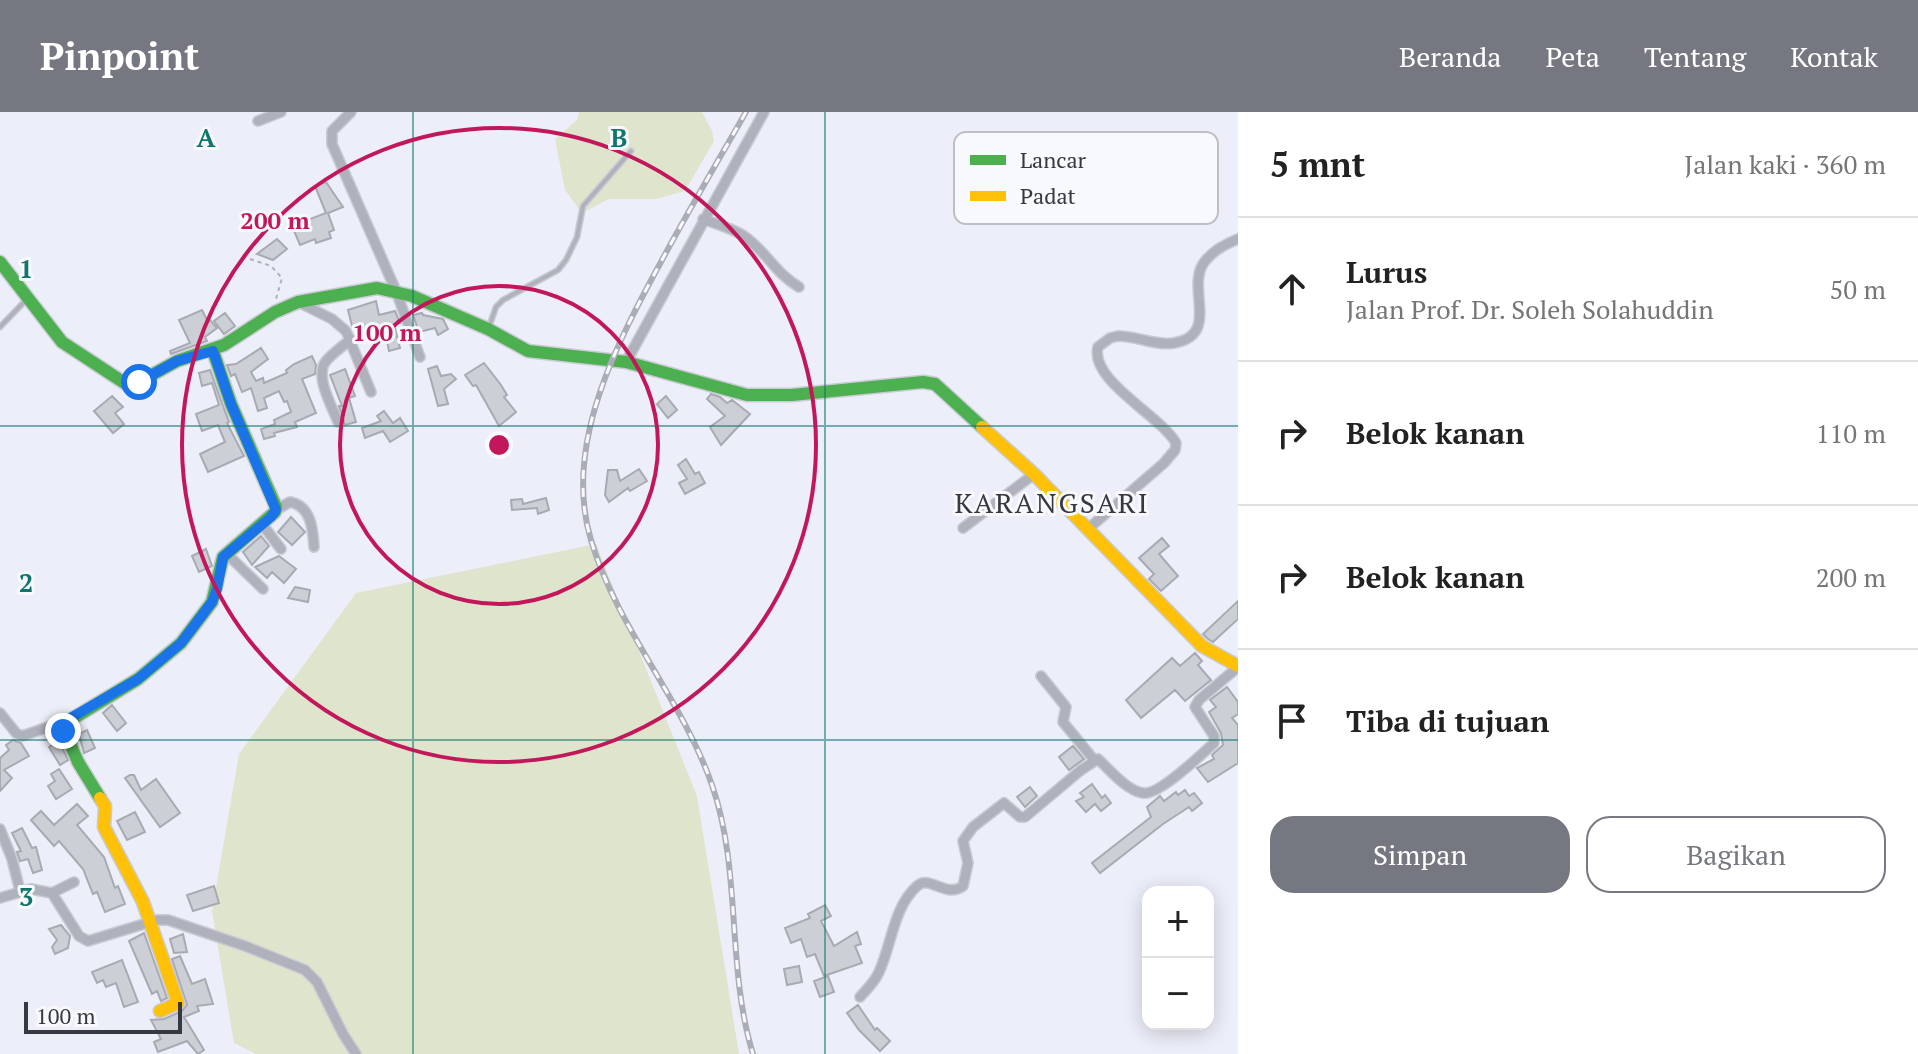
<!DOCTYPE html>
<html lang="id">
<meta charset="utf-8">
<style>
:root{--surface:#fff;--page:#f2f2f2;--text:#222;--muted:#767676;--line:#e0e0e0;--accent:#767881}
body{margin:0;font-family:"PT Serif",serif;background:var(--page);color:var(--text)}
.controls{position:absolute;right:24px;bottom:24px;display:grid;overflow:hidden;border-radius:16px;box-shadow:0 4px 20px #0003}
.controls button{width:72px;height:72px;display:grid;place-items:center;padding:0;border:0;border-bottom:2px solid var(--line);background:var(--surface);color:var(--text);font:40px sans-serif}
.scale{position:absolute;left:24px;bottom:20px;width:158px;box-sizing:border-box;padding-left:8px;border:4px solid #373941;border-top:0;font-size:22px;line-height:28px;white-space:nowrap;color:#373941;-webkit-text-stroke:6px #f8f9fd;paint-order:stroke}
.stop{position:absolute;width:24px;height:24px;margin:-18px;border:6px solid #1a73e8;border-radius:50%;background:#fff}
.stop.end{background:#1a73e8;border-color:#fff;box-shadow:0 2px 8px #0008}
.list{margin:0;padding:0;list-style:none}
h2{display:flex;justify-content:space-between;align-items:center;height:104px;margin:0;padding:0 32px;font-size:34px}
h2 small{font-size:26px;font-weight:400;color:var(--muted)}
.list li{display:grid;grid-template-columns:52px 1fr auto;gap:24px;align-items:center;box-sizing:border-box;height:144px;padding:0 32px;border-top:2px solid var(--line)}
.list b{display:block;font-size:30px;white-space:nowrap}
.list p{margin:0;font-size:26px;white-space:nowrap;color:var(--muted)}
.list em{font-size:26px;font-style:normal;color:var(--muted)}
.actions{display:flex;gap:16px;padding:24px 32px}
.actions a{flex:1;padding:18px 0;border:2px solid var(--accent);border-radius:24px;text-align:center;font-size:28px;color:var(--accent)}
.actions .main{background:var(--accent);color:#fff}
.icon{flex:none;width:44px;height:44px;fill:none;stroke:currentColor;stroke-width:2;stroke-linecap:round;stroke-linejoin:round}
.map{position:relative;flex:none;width:1238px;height:942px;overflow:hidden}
header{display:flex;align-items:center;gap:48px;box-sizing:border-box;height:112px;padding:0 40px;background:var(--accent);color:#fff}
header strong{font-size:38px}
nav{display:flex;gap:44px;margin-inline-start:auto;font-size:28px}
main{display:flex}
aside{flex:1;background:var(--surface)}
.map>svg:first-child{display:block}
</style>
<header>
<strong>Pinpoint</strong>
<nav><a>Beranda</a><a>Peta</a><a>Tentang</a><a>Kontak</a></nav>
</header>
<main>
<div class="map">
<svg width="1238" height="942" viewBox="0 0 1238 942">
<rect width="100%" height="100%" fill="#eceef9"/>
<path fill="#dfe5cd" d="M579 0H702L712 19 714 29 685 79 656 87H609L586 99 579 97 565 78 555 27 577 8Z
M596 432 697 684 739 942H256L234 931 212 799 239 642 356 481Z"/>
<path fill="#cdcfd7" stroke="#a8aab2" stroke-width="2" d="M326 70 343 95 328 101 334 118 329 120 331 126 316 131 315 127 300 133 292 114 326 101 315 74Z
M277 127 287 137 273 148 257 142Z
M376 189 379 203 395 199 400 211 394 212 400 236 389 239 385 220 366 224 352 214 348 198Z
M202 198 207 208 209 207 217 216 205 225 207 229 171 242 170 239 190 231 179 208Z
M225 201 235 214 224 222 214 209Z
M422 201 423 203 443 207 448 217 438 223 435 216 419 220 413 203Z
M261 236 268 247 251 260 256 269 263 266 264 271 287 261 286 258 294 252 312 244 316 253 315 262 302 267 316 301 295 310 297 315 274 321 275 324 264 327 261 317 275 312 274 308 291 300 287 289 284 290 279 279 264 286 267 296 258 299 251 276 242 280 235 262 231 264 227 253 236 252Z
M484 251 501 273 507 283 504 285 516 300 499 314 476 273 473 274 465 263Z
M437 254 441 264 451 262 456 267 444 277 448 292 438 294 428 257Z
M345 257 355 284 349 286 356 310 345 313 339 294H342L330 263Z
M210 258 229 310 227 311 244 344 208 360 200 342 225 330 218 313 202 319 196 302 219 293 212 271 202 274 199 261Z
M711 282 720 285 727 291 732 288 750 302 721 333 710 315 725 304 707 287Z
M112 284 123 295 115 301 124 312 113 321 94 299Z
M666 284 677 298 668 306 657 292Z
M384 299 393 311 400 306 408 319 390 330 383 319 365 326 362 316 381 309 377 304Z
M686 347 695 362 699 360 705 371 685 382 679 371 687 367 678 353Z
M639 357 647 369 630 379 628 376 609 390 605 383 608 358H617L620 369Z
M546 386 549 398 538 402 537 396 512 398 511 388 522 387 523 392Z
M291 405 305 420 292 433 278 420Z
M261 424 269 434 252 453 243 440Z
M1162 426 1169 434 1159 442 1178 464 1161 479 1149 467 1154 462 1139 446Z
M206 437 212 454 199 460 192 444Z
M279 444 296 457 284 471 272 460 267 466 255 455Z
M295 475 310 478 308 490 288 486Z
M1238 489V507L1213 530 1208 527 1203 522Z
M1195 541 1202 549 1198 553 1211 568 1185 589 1175 578 1141 606 1126 588 1172 546 1180 554Z
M1227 575 1238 590V602L1232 606 1238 613V651L1208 670 1197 656 1214 647 1212 643 1223 633 1221 621 1209 600 1216 595 1210 588Z
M112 593 126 611 117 619 103 601Z
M87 618 95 636 84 641 79 622Z
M13 628 21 631 29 644 4 658 12 666 0 679V646L9 638 6 633Z
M59 629 68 648 60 653 49 635Z
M1073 634 1084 647 1069 658 1059 645Z
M59 657 72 677 56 687 48 674 55 669 51 662Z
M130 663H134L141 678 156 667 180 701 160 715 125 666Z
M1092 672 1102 686 1105 683 1111 691 1101 699 1095 692 1086 700 1076 689 1084 685 1080 681Z
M1030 675 1037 684 1025 695 1017 685Z
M1185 678 1189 684 1194 681 1202 691 1192 699 1189 695 1163 712 1100 761 1092 751 1151 705 1147 695 1160 684 1164 689 1176 680 1178 683Z
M77 692 88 704 77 713 104 745 115 776 118 774 125 792 105 800 97 780 93 782 83 757 59 729 54 734 31 708 41 699 54 713Z
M135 700 145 720 127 728 117 709Z
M22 716 32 736 36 735 42 758 33 761 28 747 20 749 17 740 21 739 12 721Z
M214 774 219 791 193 799 187 783Z
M825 793 831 804 821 809 834 834 857 820 861 832 855 834 862 851 824 864 815 842 807 845 801 827 791 831 785 816 810 806 808 802Z
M61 813 70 824 68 836 55 842 52 835 57 828 49 817Z
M144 821 167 886 161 889 157 879 152 882 129 829Z
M183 822 187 840 174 841 170 827Z
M180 844 192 872 205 867 213 892 197 894 199 899 184 905 204 938 198 942 187 929 158 940 154 930 161 927 151 908 164 907 182 899 187 893 172 847Z
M122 848 138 890 124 895 116 871 106 875 103 868 97 871 92 860Z
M799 854 802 870 787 873 784 857Z
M828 864 834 880 820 885 814 869Z
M858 893 875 918 877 916 890 929 880 939 859 918 847 901Z"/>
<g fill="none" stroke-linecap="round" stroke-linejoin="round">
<defs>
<path id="lane" d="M0 215 26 188
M489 215 496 195 503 188 558 158 566 148 577 125 583 94 631 39"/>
<path id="street" d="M351 0 332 19V32L396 179 420 245
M258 9 281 0
M703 107C716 112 732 116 744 124 766 139 775 161 799 175
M298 190 332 207 346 219 371 280
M626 250 764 0
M338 310C332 294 314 264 326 249 333 241 343 234 351 227
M276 398 290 390C311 394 313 417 314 435
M262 412 281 437
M963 416 1034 362
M1088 417 1164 351 1175 338 1176 331C1161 304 1089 268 1098 235L1110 226 1118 224C1137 224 1156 234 1174 231 1220 223 1187 178 1203 152 1211 140 1225 132 1238 127
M226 441 263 477
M1041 564 1066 595 1063 610 1095 649
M0 601 16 621 22 624 63 610
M0 717 12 747 20 779
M52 781 74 770
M0 786 31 777 52 781 79 824 88 829 157 808H168L245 834 305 858 317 870 343 922 356 942
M860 885C866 878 875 870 879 860 892 832 893 796 917 774 929 762 946 787 963 774L968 751 963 729 973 715 1004 691 1020 705H1025L1081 658 1098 647C1110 658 1127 679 1143 681 1158 684 1202 642 1214 631V624L1195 595 1199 588 1238 555"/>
<path id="fast" d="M0 150 62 230 126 272 139 270 177 249 224 233 275 200 298 190 377 176 412 184 488 217 528 239 626 250 747 283H792L923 270 935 272 982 315
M100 686 78 650 62 613 138 567 181 531 212 490 223 445 275 400 276 395 231 292 213 239"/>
<path id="slow" d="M982 315 1034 362 1202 534 1238 554
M100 686 105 694 104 715 143 790 178 891 160 899"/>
</defs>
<use href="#lane" stroke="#c9cbd3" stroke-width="7"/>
<use href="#street" stroke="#c9cbd3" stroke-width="12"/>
<use href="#fast" stroke="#c9cbd3" stroke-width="15"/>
<use href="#slow" stroke="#c9cbd3" stroke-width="15"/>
<path stroke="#afb1ba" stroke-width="2" stroke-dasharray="4 4" stroke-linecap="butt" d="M250 147 271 154 282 166 276 187"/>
<use href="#lane" stroke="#afb2bd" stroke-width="4"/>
<use href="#street" stroke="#afb2bd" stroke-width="9"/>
<use href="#fast" stroke="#4caf50" stroke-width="12"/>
<use href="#slow" stroke="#ffc107" stroke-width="12"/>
<defs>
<path id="rail" d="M746 0C718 49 689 98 662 148 618 229 562 333 591 428 617 516 682 587 712 673 742 759 726 855 753 942"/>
</defs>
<use href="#rail" stroke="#abadb6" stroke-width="6"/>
<use href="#rail" stroke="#f8f9fd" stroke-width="3" stroke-dasharray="9" stroke-linecap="butt"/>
</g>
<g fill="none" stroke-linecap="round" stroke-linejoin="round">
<path stroke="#1a73e8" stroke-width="10" d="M63 619 62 613 67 608 138 567 181 531 212 490 217 477 223 445 271 405 276 398 231 292 213 239 177 249 139 270"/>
</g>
<path fill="none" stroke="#0f766e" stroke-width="2" stroke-opacity="0.55" d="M413 0V942M825 0V942M0 314H1238M0 628H1238"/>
<g fill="none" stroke="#c2185b" stroke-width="4">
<circle cx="499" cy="333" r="159"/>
<circle cx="499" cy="333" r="317"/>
</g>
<g text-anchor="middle" stroke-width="6" stroke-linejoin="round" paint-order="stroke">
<g font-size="28" letter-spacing="2" fill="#373941" stroke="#f8f9fd">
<text x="1052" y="401">KARANGSARI</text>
</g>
</g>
<rect x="954" y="20" width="264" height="92" rx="12" fill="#f8f9fd" stroke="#bebfc5" stroke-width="2"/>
<rect x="970" y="43" width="36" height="10" fill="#4caf50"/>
<rect x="970" y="79" width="36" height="10" fill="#ffc107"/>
<g font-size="22" fill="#373941">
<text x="1020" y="56">Lancar</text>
<text x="1020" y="92">Padat</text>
</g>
<g font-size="26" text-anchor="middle" font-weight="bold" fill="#0f766e" stroke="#f8f9fd" stroke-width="6" stroke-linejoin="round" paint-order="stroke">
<text x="206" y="35">A</text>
<text x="619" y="35">B</text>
<text x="26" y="166">1</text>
<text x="26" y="480">2</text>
<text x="26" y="794">3</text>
</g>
<circle cx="499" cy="333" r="12" fill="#c2185b" stroke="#f8f9fd" stroke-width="4"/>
<g font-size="24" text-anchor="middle" font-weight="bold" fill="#c2185b" stroke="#f8f9fd" stroke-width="6" stroke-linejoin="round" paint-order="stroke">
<text x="275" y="117">200 m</text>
<text x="387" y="229">100 m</text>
</g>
</svg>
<div class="controls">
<button>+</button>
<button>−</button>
</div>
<div class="scale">100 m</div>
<div class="stop" style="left:139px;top:270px"></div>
<div class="stop end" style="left:63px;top:619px"></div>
</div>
<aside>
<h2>5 mnt<small>Jalan kaki · 360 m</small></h2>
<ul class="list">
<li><svg class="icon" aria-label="ahead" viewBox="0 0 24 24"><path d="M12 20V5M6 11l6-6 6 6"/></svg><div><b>Lurus</b><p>Jalan Prof. Dr. Soleh Solahuddin</p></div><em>50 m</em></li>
<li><svg class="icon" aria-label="right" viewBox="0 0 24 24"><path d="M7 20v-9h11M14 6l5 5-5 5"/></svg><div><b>Belok kanan</b></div><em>110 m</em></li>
<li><svg class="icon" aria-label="right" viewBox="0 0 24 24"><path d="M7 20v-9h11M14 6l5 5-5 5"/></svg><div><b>Belok kanan</b></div><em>200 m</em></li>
<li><svg class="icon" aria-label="arrive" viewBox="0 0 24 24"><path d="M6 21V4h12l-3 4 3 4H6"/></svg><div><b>Tiba di tujuan</b></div></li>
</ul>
<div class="actions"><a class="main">Simpan</a><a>Bagikan</a></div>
</aside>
</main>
